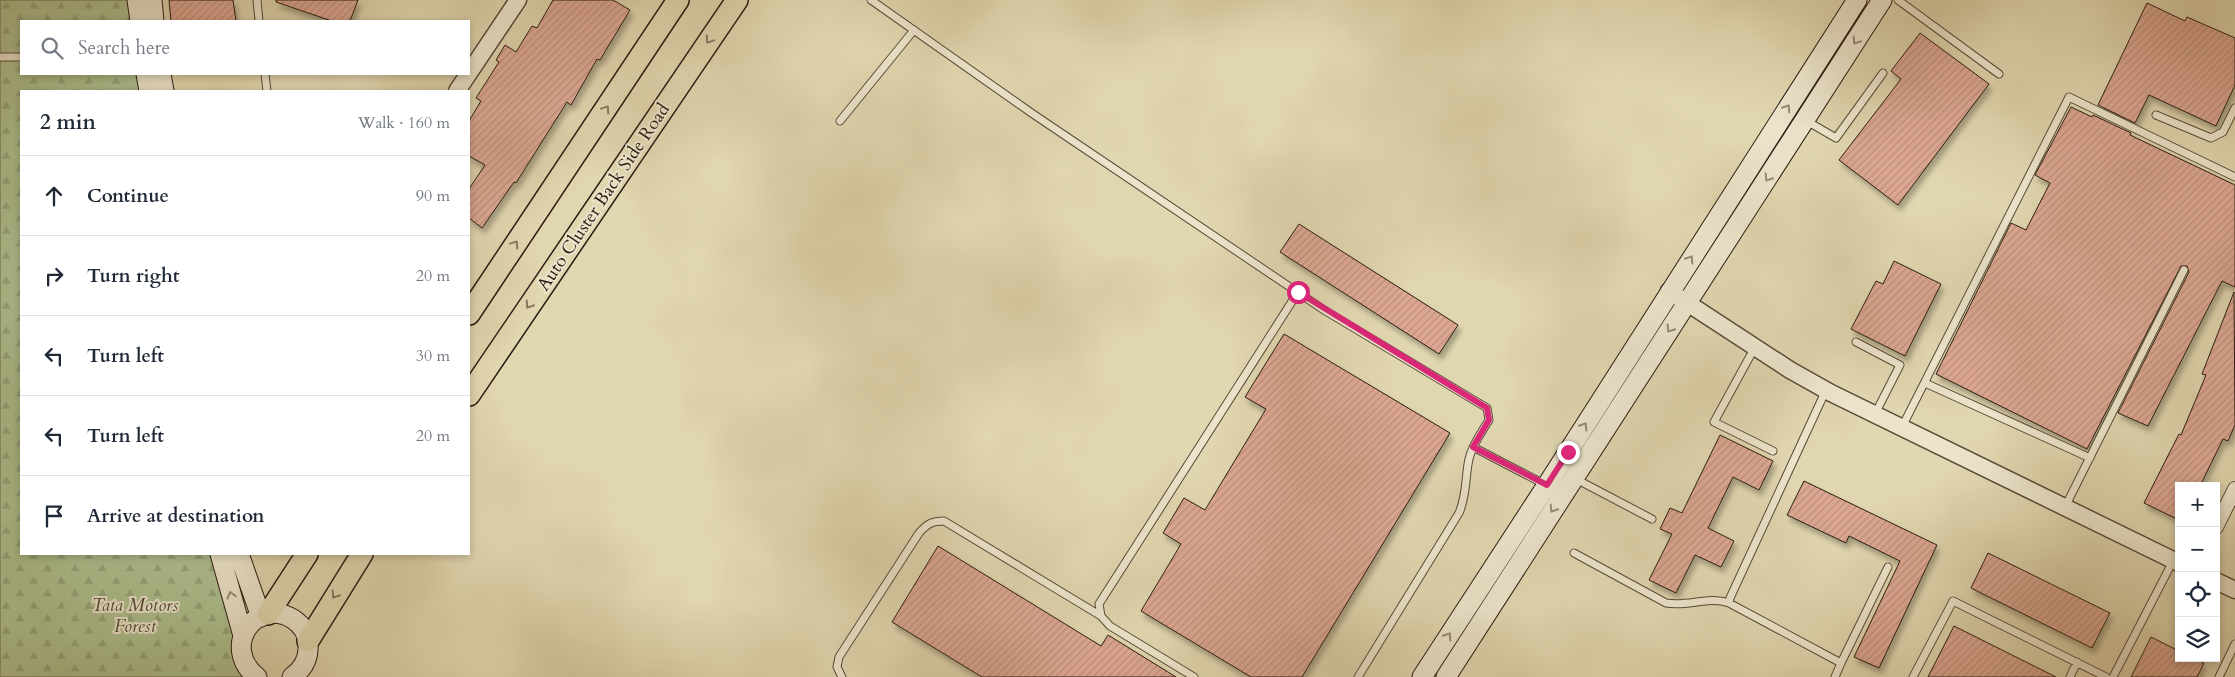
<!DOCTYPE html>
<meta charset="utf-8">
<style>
:root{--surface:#fff;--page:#f6f6f7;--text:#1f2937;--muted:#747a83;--line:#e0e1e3}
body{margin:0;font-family:Cardo,serif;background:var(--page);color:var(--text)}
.controls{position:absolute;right:15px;bottom:15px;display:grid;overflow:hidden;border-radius:0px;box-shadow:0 2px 8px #0003}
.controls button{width:45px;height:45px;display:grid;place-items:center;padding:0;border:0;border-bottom:1px solid var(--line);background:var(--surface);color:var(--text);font:25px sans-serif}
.stop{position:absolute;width:15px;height:15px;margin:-11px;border:4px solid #db2777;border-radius:50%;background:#fff}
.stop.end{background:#db2777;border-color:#fff;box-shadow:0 1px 5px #0008}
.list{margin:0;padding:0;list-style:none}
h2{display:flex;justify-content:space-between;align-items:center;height:65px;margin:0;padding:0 20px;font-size:21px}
h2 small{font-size:16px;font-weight:400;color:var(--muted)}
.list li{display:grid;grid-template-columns:32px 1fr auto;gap:15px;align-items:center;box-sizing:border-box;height:80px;padding:0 20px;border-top:1px solid var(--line)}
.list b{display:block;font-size:19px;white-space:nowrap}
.list em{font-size:16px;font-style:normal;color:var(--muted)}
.icon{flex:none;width:28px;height:28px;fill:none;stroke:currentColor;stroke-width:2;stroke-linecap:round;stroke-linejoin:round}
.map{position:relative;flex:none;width:2235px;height:677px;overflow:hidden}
.search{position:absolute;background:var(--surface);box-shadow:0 2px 8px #0003;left:20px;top:20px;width:450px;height:55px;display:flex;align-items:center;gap:12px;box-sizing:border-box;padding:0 18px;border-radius:0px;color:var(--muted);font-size:19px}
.panel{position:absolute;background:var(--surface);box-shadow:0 2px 8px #0003;left:20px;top:90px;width:450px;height:465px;border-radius:0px}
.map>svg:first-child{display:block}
</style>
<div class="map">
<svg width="2235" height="677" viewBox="0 0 2235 677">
<defs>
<pattern id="forest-firs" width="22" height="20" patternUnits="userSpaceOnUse" patternTransform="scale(1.25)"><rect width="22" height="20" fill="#adbf8f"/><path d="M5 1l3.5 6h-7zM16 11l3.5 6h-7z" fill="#95a47a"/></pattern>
<pattern id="building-hatch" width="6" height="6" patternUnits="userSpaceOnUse" patternTransform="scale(1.25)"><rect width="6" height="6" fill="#dca792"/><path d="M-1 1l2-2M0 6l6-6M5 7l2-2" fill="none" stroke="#bd8f7d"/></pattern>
<filter id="shadow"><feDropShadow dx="3" dy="5.5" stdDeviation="2.5" flood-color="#0004"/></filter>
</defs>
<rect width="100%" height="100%" fill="#e0d6af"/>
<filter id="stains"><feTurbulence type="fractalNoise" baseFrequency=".004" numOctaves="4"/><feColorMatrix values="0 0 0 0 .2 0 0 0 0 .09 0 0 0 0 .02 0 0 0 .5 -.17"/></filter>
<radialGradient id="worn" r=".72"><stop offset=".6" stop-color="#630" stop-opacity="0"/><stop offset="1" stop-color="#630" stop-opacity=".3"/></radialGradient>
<path fill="url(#forest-firs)" stroke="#6c6d50" d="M0 0H142L145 21H21V74H153L156 91H21V554H225L244 677H0Z"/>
<path fill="url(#building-hatch)" stroke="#2a1b12" filter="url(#shadow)" d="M169 0H233L236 21H171Z
M276 0H358L350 21H332L276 2Z
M553 0H613L630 10 600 60 597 59 571 105 567 102 516 183 514 182 482 228 469 218V189L485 165 469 156V121L481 101 476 98 499 62 496 60 505 45 516 52 532 26 537 28Z
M2147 3 2185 21 2187 17 2235 38V85L2216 126 2149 95 2135 123 2098 105Z
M1920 33 1989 84 1898 205 1839 160 1901 79 1891 71Z
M2071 107 2092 117 2093 115 2131 133 2130 135 2235 185V287L2222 281 2148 426 2118 413 2189 272 2187 266H2181L2087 449 1936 374 2011 223 2026 230 2050 183 2035 175Z
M1299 224 1458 325 1439 354 1280 252Z
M1894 261 1941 284 1905 356 1851 329 1876 281 1883 284Z
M2234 292 2235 425 2228 441 2223 439 2200 486H2179V520L2144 503 2179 434 2181 435 2206 375 2202 374Z
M1284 334 1450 433 1302 677H1251L1141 611 1181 544 1163 533 1184 498 1205 510 1266 409 1245 397Z
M1720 435 1773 461 1759 490 1733 477 1708 528 1734 541 1721 567 1695 555 1676 593 1649 580 1672 534 1660 529 1670 508 1682 513Z
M1804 481 1937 545 1879 668 1854 657 1900 561 1849 536 1846 543 1787 515Z
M938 546 1101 646 1108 635 1176 677H982L892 622Z
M1988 553 2110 613 2092 648 1971 588Z
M1954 626 2056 677H1928Z
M2151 637 2179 651V658H2194L2204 663 2197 677H2131Z"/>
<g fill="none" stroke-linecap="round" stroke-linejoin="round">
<defs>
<path id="service" d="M257 0 259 21
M871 0 1033 114 1324 310 1487 408 1489 420C1482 432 1472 445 1469 459 1465 477 1467 495 1459 513L1358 677
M1898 0 1999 74
M0 57H21
M265 74 267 91
M2156 115 2211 138 2223 132 2235 108
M1805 120 1836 138 1883 73
M840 121 914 30
M1856 342 1900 365 1875 414
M1755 347 1714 422 1773 451
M1925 383 2090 458
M1826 390 1730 598 1729 603 1841 663 1835 677
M1902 427 2069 97 2235 177
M1473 447 1546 485
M1574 478 1652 519
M2065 507 2184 270
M1574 553 1666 603C1687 607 1709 596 1729 603
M1841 663 1888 567
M842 677 837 667 839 657 919 533C927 524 932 521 944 521L1101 616
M1194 677 1110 626 1101 616 1099 604 1298 292
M1913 677 1953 601 2106 677
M2070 677 2077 662
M2113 677 2173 561
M2219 677 2235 644"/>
<path id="minor" d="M2216 527 2235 489"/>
<path id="tertiary" d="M457 91 518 0
M1669 291 1790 370 1831 393 2179 563
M2216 581 2235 590"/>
<path id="secondary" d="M137 0 140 21
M152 0 154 21
M146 74 149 91
M161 74 164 91
M220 554 243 636
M239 554 261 617
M257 677C220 648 255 596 293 619 302 625 308 634 308 645 309 659 303 669 292 677
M1422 677 1547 485 1857 0
M1446 677 1882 0"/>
<path id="primary" d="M469 314 678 0
M469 395 737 0
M268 614 307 554
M308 641 362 554"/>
</defs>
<use href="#service" stroke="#584a39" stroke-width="9"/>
<use href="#minor" stroke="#584a39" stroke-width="16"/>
<use href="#tertiary" stroke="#584a39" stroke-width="19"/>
<use href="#secondary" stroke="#2a1b12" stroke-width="21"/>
<use href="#primary" stroke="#2a1b12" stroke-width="24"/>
<use href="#service" stroke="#ebe4cb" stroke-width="7"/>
<use href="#minor" stroke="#ebe4cb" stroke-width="14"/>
<use href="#tertiary" stroke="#ebe4cb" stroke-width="16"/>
<use href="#secondary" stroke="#ebe4cb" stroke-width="19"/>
<use href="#primary" stroke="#e0d6af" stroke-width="21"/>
</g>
<defs><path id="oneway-chevron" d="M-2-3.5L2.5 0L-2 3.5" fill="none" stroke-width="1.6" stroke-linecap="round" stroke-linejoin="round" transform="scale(1.25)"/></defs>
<g stroke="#857860">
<use href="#oneway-chevron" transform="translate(709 40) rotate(124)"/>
<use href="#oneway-chevron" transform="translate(606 109) rotate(-56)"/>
<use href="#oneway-chevron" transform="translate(515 244) rotate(-56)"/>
<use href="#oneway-chevron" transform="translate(529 305) rotate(124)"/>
<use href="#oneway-chevron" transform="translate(335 595) rotate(123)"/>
</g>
<g stroke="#948a78">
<use href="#oneway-chevron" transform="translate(1856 41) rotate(123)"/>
<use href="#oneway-chevron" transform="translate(1787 108) rotate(-57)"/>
<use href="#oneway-chevron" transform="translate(1768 178) rotate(123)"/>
<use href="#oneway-chevron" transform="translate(1690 259) rotate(-57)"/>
<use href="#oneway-chevron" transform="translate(1670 329) rotate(123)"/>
<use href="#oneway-chevron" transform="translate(1584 426) rotate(-58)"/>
<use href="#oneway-chevron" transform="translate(1553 509) rotate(123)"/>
<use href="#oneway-chevron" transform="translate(231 595) rotate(-105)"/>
<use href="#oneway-chevron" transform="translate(1448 636) rotate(-57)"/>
</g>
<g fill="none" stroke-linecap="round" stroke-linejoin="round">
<path stroke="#db2777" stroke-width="6" d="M1298 292 1487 408 1489 420 1473 447 1547 485 1568 452"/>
</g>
<g text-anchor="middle" stroke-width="4" stroke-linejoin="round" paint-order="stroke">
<g font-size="18" fill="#2a1b12" stroke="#ebe4cb">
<text transform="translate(603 197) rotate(-56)" y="6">Auto Cluster Back Side Road</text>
</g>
<g font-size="18" font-style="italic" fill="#514c38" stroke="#ebe4cb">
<text x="135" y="611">Tata Motors<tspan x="135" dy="21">Forest</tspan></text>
</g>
</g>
<rect width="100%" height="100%" filter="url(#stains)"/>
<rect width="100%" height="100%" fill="url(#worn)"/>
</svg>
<div class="controls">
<button>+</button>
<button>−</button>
<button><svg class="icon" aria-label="locate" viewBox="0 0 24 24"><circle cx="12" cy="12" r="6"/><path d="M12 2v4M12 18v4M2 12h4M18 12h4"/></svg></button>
<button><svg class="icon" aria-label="layers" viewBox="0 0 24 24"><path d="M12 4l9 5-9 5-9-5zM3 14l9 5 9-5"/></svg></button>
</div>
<div class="stop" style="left:1298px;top:292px"></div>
<div class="stop end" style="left:1568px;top:452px"></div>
<div class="search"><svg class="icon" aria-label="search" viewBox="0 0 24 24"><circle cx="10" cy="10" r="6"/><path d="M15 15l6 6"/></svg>Search here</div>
<section class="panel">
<h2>2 min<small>Walk · 160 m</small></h2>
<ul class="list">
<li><svg class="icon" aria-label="ahead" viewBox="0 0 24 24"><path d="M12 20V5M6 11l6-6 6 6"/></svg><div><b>Continue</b></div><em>90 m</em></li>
<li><svg class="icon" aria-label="right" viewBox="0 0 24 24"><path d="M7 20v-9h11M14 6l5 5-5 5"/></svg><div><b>Turn right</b></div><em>20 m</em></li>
<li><svg class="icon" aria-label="left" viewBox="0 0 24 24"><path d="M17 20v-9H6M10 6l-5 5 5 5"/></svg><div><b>Turn left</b></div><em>30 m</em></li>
<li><svg class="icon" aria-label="left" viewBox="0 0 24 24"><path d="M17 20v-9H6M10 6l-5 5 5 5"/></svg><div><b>Turn left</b></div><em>20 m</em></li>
<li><svg class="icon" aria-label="arrive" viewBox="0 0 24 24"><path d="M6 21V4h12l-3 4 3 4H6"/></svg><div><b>Arrive at destination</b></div></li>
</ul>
</section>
</div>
